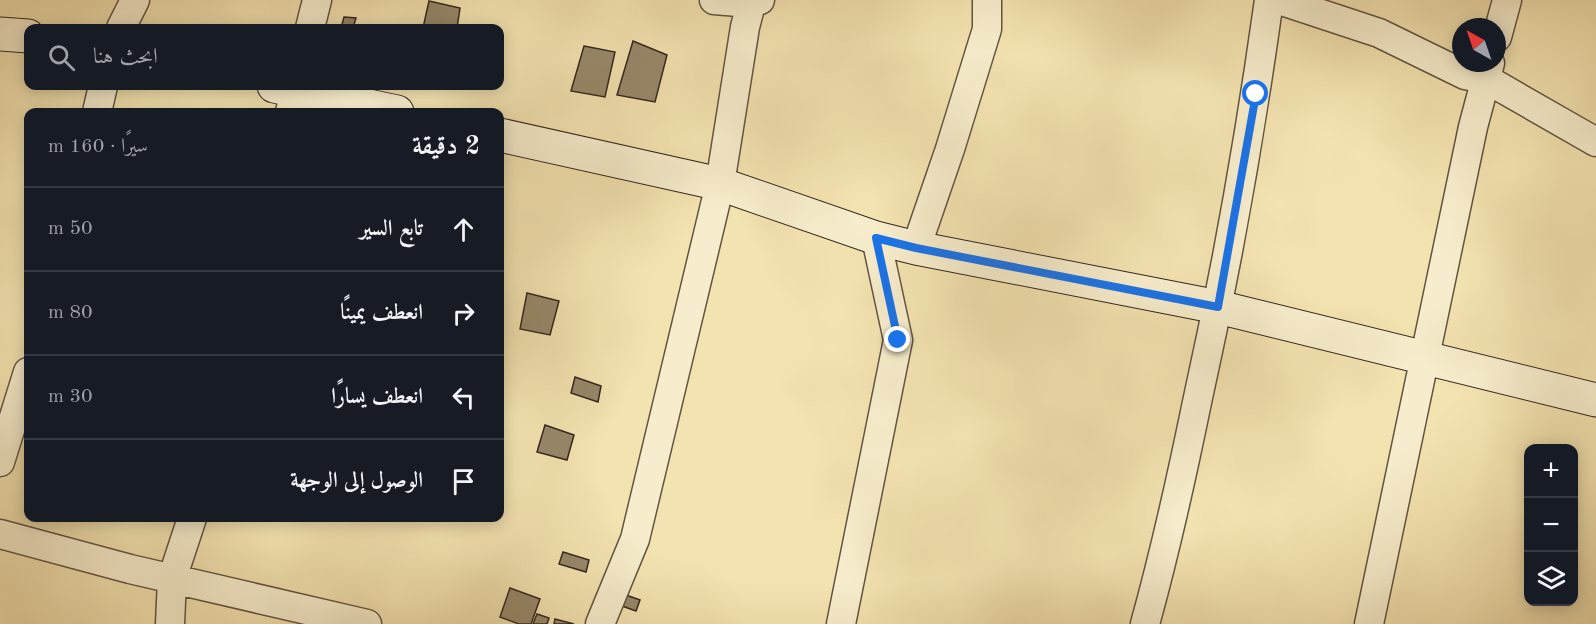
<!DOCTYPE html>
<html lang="ar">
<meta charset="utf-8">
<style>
:root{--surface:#171b24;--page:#20242c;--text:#f1f3f6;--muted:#9ea1a6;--line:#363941}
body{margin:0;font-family:"Old Standard TT",Amiri,serif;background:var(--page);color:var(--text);direction:rtl}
.controls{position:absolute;right:18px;bottom:18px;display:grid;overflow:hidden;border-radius:12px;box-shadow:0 3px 15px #0003}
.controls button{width:54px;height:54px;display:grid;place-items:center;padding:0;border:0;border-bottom:2px solid var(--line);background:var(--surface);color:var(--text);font:30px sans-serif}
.compass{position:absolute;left:1452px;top:18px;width:54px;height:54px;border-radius:50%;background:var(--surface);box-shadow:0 3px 15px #0003;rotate:320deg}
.stop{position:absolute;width:18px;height:18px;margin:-14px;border:4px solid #1a73e8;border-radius:50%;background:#fff}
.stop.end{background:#1a73e8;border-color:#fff;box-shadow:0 2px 6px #0008}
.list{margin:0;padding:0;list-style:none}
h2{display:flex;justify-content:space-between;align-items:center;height:78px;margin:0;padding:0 24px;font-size:26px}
h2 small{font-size:20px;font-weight:400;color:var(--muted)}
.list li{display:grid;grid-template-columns:39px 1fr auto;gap:18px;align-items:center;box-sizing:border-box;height:84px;padding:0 24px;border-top:2px solid var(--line)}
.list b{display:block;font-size:22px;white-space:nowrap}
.list em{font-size:20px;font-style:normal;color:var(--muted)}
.icon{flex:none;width:33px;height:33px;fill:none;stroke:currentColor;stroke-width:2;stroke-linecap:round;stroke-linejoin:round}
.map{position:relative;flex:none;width:1596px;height:624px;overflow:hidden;direction:ltr}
.search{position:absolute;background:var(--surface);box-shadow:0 3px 15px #0003;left:24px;top:24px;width:480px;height:66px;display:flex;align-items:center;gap:15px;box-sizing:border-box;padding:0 21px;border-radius:12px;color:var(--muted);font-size:22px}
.panel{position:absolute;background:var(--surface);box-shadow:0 3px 15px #0003;left:24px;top:108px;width:480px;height:414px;border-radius:12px;direction:rtl}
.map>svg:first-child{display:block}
</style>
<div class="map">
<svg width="1596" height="624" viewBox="0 0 1596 624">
<rect width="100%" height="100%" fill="#f3e3b0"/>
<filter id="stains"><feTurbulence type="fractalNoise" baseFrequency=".00333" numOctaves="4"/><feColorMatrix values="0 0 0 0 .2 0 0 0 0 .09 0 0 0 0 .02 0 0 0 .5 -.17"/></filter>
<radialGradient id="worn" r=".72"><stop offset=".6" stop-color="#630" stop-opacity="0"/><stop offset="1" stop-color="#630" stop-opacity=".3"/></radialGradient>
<path fill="#97886a" stroke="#33261f" stroke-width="1.5" d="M429 1 460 8 457 28H423Z
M344 17 356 18 353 28H341Z
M633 41 667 55 655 102 617 95Z
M584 46 615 52 605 97 571 91Z
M527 293 559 301 550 335 520 329Z
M575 377 601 386 598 402 571 393Z
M545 425 574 435 567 460 537 452Z
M563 552 589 560 586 572 559 564Z
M510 588 540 599 531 624H519L500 617Z
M626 595 640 600 636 611 622 606Z
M537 614 549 618 547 624H533Z
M555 619 574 624H554Z"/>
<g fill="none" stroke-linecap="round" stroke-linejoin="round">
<defs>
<path id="street" d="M714 0 751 3 760 0
M1279 0 1379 33 1465 75 1486 79 1596 142
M121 28 135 0
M310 28 317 0
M1497 37 1507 0
M97 112 103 86
M290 112 296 86
M916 248 950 149 987 29V0
M0 462 28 372
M0 534 130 569 367 624
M170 624 172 579 192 518
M600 624 635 539 720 184 745 27 752 0
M841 624 898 340 876 238
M1145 624C1165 552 1181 480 1196 407 1226 272 1250 137 1269 0
M1369 624 1473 127 1490 63"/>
<path id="secondary" d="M0 34 28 36
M274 86 397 112
M500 135 720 184 876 238 916 248 1218 307 1596 400"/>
</defs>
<use href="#street" stroke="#635543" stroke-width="31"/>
<use href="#secondary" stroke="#33261f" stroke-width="35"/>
<use href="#street" stroke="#f7edcc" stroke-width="28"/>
<use href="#secondary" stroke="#f7edcc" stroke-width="33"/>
</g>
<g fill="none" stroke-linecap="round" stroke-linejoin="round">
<path stroke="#1a73e8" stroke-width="8" d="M898 340 876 238 916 248 1218 307 1256 94"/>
</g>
<rect width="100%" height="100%" filter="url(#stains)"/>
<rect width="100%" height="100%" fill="url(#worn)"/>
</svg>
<div class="controls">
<button>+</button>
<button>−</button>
<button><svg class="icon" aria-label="layers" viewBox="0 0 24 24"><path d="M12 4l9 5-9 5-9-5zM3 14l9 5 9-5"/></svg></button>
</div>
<svg class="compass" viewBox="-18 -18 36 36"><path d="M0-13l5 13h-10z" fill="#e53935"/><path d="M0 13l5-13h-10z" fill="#9ea1a6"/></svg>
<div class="stop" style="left:1256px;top:94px"></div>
<div class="stop end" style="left:898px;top:340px"></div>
<div class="search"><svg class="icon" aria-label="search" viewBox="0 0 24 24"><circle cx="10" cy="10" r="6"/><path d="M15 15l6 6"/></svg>ابحث هنا</div>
<section class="panel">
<h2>2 دقيقة<small>سيرًا · 160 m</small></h2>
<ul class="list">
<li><svg class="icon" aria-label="ahead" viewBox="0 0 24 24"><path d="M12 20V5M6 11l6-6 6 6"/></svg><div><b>تابع السير</b></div><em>50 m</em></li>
<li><svg class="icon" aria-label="right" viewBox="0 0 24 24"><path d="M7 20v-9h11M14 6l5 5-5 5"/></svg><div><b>انعطف يمينًا</b></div><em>80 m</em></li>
<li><svg class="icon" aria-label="left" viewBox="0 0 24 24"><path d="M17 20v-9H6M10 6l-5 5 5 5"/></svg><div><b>انعطف يسارًا</b></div><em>30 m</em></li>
<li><svg class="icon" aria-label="arrive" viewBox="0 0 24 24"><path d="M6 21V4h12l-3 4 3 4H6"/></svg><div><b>الوصول إلى الوجهة</b></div></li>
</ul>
</section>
</div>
